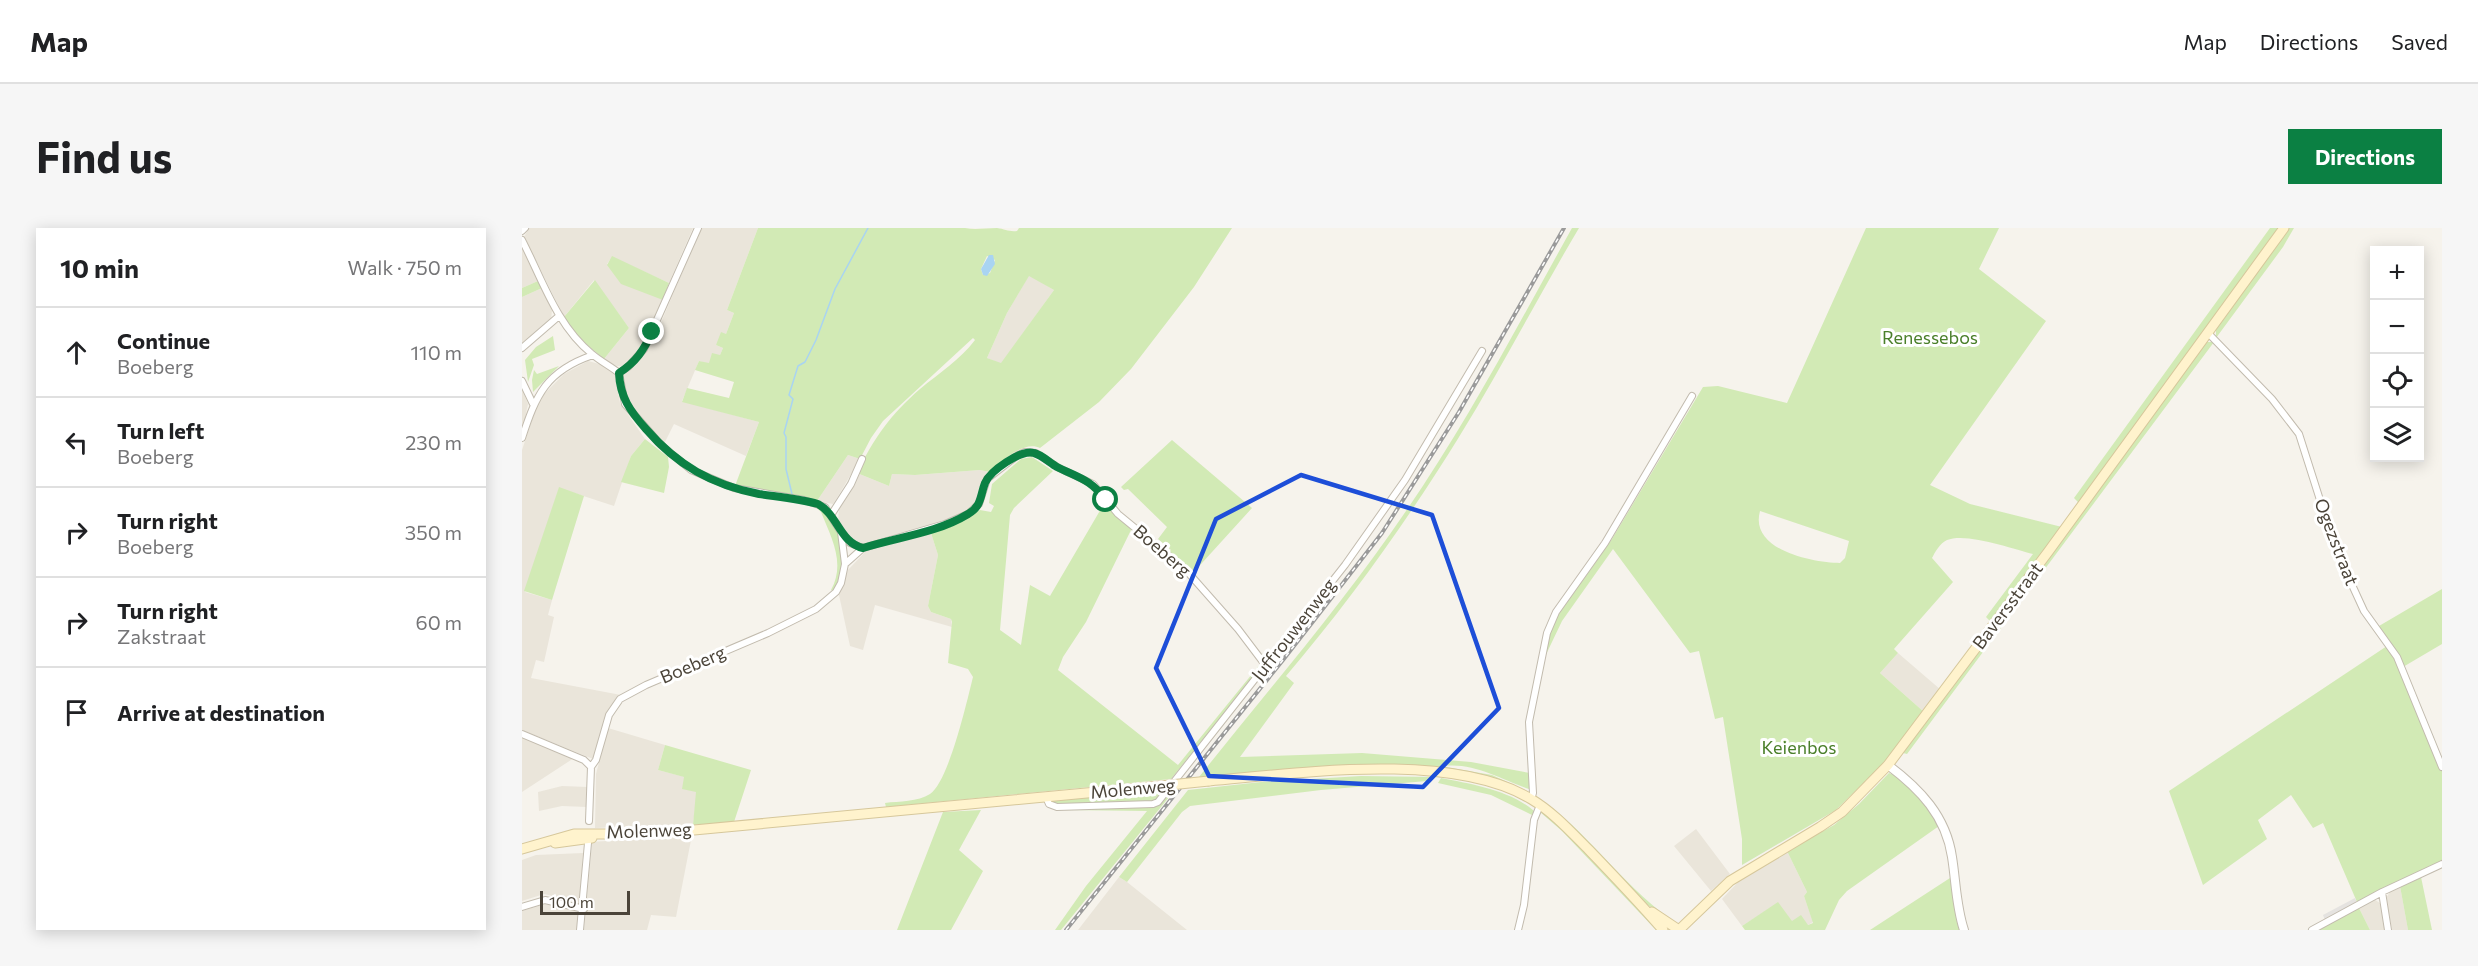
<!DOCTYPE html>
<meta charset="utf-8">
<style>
:root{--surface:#fff;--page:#f6f6f6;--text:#202124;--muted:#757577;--line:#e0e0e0;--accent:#0b8043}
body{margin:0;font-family:Commissioner,sans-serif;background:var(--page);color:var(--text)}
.controls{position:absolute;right:18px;top:18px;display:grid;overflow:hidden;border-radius:0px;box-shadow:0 3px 15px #0003}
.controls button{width:54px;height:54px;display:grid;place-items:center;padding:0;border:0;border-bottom:2px solid var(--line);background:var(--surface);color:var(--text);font:30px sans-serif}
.scale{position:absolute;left:18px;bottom:15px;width:90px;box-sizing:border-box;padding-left:6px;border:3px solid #4b4439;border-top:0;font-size:16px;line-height:21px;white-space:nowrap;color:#4b4439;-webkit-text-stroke:4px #fff;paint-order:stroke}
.stop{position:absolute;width:18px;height:18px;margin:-14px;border:4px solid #0b8043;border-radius:50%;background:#fff}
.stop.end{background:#0b8043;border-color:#fff;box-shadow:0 2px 6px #0008}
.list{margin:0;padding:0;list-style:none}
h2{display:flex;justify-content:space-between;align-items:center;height:78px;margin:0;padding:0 24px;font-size:26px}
h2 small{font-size:20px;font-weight:400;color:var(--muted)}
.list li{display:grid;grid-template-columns:39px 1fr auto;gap:18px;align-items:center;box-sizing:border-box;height:90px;padding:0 24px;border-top:2px solid var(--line)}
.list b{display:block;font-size:22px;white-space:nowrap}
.list p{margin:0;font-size:20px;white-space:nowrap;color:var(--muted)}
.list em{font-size:20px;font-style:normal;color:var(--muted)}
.icon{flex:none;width:33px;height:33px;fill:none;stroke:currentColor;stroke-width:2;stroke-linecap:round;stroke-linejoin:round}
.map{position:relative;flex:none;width:1920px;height:702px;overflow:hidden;border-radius:0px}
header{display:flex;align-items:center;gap:36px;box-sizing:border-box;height:84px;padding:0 30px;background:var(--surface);border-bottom:2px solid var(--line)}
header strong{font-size:28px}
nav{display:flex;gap:33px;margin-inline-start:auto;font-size:21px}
.intro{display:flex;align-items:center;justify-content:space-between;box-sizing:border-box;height:144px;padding:0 36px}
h1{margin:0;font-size:42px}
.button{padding:15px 27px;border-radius:0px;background:var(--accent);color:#fff;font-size:21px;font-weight:700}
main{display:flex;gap:36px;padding:0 36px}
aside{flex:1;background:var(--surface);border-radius:0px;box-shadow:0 3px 15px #0003}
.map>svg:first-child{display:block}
</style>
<header>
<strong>Map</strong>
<nav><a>Map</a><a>Directions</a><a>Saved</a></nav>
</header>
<div class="intro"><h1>Find us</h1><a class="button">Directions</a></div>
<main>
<aside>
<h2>10 min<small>Walk · 750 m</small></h2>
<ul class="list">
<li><svg class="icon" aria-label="ahead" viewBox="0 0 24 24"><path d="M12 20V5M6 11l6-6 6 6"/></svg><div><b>Continue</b><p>Boeberg</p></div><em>110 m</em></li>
<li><svg class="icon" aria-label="left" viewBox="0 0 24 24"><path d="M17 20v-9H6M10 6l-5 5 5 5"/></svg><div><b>Turn left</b><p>Boeberg</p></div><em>230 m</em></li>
<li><svg class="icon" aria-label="right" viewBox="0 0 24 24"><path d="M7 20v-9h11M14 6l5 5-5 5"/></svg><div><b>Turn right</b><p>Boeberg</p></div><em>350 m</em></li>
<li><svg class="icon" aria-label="right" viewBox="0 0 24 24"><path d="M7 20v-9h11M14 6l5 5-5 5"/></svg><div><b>Turn right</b><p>Zakstraat</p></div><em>60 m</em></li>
<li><svg class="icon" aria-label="arrive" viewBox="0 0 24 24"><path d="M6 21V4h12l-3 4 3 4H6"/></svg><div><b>Arrive at destination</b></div></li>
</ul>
</aside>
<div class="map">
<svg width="1920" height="702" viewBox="0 0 1920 702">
<rect width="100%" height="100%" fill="#f6f3ec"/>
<path fill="#eae5da" d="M7 0H171L147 55 90 29 85 36 141 72 121 120 103 139 95 138 82 131 107 100 72 52 42 89 2 9Z
M179 0H236L205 82 212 85 204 106 194 117 201 120 198 127 187 136 177 133 160 173 237 194 224 228 152 196 142 216 105 172 101 158V147L123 123 135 104Z
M0 19 16 53 0 60Z
M507 47 532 62 479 136 465 130 485 85Z
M20 60 30 82 29 93 0 118V69Z
M66 133 81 137 93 146 98 175 123 211 109 228 92 278 37 260 3 364 30 372 26 387 32 389 22 434 14 432 9 450 99 467 88 479 71 531 0 502V222L16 174 22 166 42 146Z
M0 161 6 176 0 205Z
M326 227 338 231 315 270 311 276 295 273Z
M458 242 468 244 454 277 435 290 344 317 334 315 329 311 316 293 317 281 335 245 367 258 370 246 393 247Z
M409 305 416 327 406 378 409 384 429 391 430 399 353 377 341 422 328 418 317 367 326 342 344 323Z
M1376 425 1419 462 1402 484 1358 445Z
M86 500 143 517 136 542 163 549 175 564 171 597 73 600 74 546Z
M0 508 52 530 0 564Z
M40 558 66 559 65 579 40 578 17 583 16 564Z
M1174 601 1208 646 1189 663 1152 618Z
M170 607 154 689 129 687 125 702H62L70 614Z
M1265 623 1285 664 1282 668 1291 694 1286 697 1270 694 1256 675 1220 698 1200 671 1220 650Z
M61 625 58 674 22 666 0 673V632L14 627Z
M597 649 605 654 665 702H556Z
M1878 658 1886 702H1870L1864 670 1870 661Z
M1852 671 1859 676 1864 702H1848L1836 678Z
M23 676 58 684 56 702H0V683Z"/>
<path fill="#d2eab5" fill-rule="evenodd" d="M236 0H443C453 2 464 0 475 0 483 1 487 4 495 3L497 0H710L672 59 609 141 577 174 518 220C502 212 478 234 468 244L458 242 393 247 370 246 367 258 335 245C352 210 368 187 398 161 417 145 438 132 453 112L451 110 361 193 349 210 338 231 326 227 295 273 213 258 237 194 160 174 165 160 207 170 212 154 173 142 177 133 187 135 190 125 198 127 201 120 194 117 199 104 204 106 212 85 205 82ZM465 28 473 32 468 45 461 47 459 41ZM507 48 532 62 479 135 465 130 485 85Z
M1050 0H1057C1016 69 979 141 937 209 885 293 828 373 764 448L772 455 718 529 840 525 949 534 1008 545 1007 561C978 551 948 532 916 539L819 537 677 549C747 461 821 376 884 283 946 193 997 95 1050 0Z
M1344 0H1477L1457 41 1524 93 1408 257 1448 276 1540 299 1469 394 1464 389 1511 326C1491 321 1444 304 1425 312 1418 315 1413 324 1410 330L1431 354 1372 421 1376 425 1358 445 1402 484 1365 532 1314 582 1220 637V611L1201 489 1193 491 1177 423 1168 425 1091 321 1040 393 1019 437 1026 406 1034 390 1090 311 1181 159 1196 158 1265 175ZM1238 283 1327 313 1323 330 1318 335C1291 335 1227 322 1238 283Z
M1748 0H1757L1557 275 1552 270Z
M1766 0H1772L1761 19 1694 110V102Z
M90 28 147 55 141 72 99 56 85 37Z
M73 52 107 100 82 131 58 111 42 89Z
M16 53 20 60 0 69V60Z
M31 108 33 122 10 131 12 137 6 154 3 132 14 119Z
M1685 114H1692L1385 526 1381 525Z
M37 138 11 164 10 152 12 142 15 146Z
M123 211 146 229 147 239 142 265 99 254 109 228Z
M650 212 730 280 670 346 646 325 649 322 636 311 645 299 606 261 602 262 599 259Z
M510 229 531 243 492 280 488 287 478 402 499 417 508 357 528 368 583 274 610 300 564 394 541 429 536 442 656 537 739 435 740 438 649 551 364 579 363 575C377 573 396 574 408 566 427 553 445 473 451 449L446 441 426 435 430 394 429 391 409 384 406 378 416 327 409 305 447 289 458 282 469 284 472 278 467 275 470 256 499 231Z
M37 259 62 268 30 372 2 363Z
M297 278C322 297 326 338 311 363L309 362C324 335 309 309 299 284L295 280Z
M1920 361V416L1881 439 1874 424 1857 398Z
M1865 418 1874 431 1920 543V633L1835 674 1801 595 1791 600 1769 567 1736 592 1745 611 1681 657 1647 563Z
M143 517 229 542 212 594 171 597 174 564 160 561 162 549 136 542Z
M924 539 970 547 1005 563 959 546 918 541Z
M1367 545C1390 553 1406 578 1417 598L1325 663 1317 672 1303 702H1223L1220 698 1256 674 1270 693 1279 687 1286 697 1291 695 1282 668 1285 664 1265 623 1312 597 1337 576Z
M839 548 912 549 910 552 905 553 799 562 668 578 660 584 605 654 597 649 666 562 739 554Z
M919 550C949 556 988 562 1012 583L1010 587 969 567 916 555Z
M640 563 632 574 534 576 530 573Z
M648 563H652L539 702H533L564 658 625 583 543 582V580L628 579Z
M1014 568C1064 601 1098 655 1147 690L1124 676 1042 592 1013 570Z
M459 582 437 622 461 643 429 702H375L421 584Z
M1020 582 1119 681 1136 701 1134 702 1040 603 1018 584Z
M1899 649 1910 702H1886L1878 658Z
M1428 650 1435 693 1438 702H1348Z
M1836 678 1848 702H1796Z"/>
<path fill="#e5e3e0" d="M1833 670 1835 675 1803 692 1801 687Z"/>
<path fill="#a9d4f2" d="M467 27H471L473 36 465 48 461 47 459 41Z"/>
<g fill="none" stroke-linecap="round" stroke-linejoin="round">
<path stroke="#a9d4f2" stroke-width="1.5" d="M270 266 264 241V209L262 205 271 171 267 167 276 138 283 134 294 112 313 61 346 0"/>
<defs>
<path id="minor" d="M0 3 3 0
M0 12C20 51 35 98 70 126 78 133 88 138 97 145
M1686 105 1750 171 1777 206 1806 297 1825 346 1842 383 1875 429 1920 539
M0 120 37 88
M97 145 106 139 122 121 176 0
M0 153 11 176
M0 210C14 167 24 143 71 127
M309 287 329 256 340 231
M321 306 328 315 341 320
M323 336 341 320 423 296 446 286 457 276 465 251 496 227 503 224 514 225 537 240 571 256 596 286 663 341 716 401 744 438
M0 506 62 532 69 539 67 593
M69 539 74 532 87 487 98 471 124 457 246 405 294 381 314 364 319 355 323 336 319 304 303 279 282 272 212 260 169 242 139 217 103 176 97 145
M524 569 527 576 535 579 631 576 636 574 823 337 883 252 960 123
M1009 571 1011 565 1007 494 1025 405 1034 384 1083 315 1170 168
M1860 664 1866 702
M0 679 23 672 62 681
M58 702 66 615
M996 702 1002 677 1012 592 1018 577
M1790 702 1860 664 1920 636"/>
<path id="tertiary" d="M1366 537C1398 561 1424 588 1430 629 1434 654 1434 678 1442 702"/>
<path id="secondary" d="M687 553C778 545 929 523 1009 571 1031 584 1049 604 1067 622 1092 648 1117 674 1141 702
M33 615 70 610
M0 621 52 606H90L172 602 628 559
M1130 684 1157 702
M1157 702 1208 653 1298 599 1320 584 1366 537 1526 324 1762 0"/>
</defs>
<use href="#minor" stroke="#c2bbae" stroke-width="8"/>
<use href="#tertiary" stroke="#c2bbae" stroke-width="10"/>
<use href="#secondary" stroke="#d6c79b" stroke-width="11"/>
<use href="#minor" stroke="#fff" stroke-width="6"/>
<use href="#tertiary" stroke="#fff" stroke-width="8"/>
<use href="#secondary" stroke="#fff3cd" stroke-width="9"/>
<defs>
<path id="rail" d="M544 702 761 432 860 305 937 184 1042 0"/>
</defs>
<use href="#rail" stroke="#9a9a9a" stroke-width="4"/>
<use href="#rail" stroke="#fff" stroke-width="1.5" stroke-dasharray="4.5" stroke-linecap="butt"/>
<defs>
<path id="secondary-bridge" d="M628 559 687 553"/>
</defs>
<use href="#secondary-bridge" stroke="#d6c79b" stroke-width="11" stroke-linecap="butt"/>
<use href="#secondary-bridge" stroke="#fff3cd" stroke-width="9"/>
</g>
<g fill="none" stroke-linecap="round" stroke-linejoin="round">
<path stroke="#0b8043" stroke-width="8" d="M130 104C122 122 114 134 97 145 98 169 108 183 124 201 155 237 190 257 237 266 257 269 277 271 296 276 316 287 318 315 341 320 376 309 415 305 446 286 460 278 458 268 463 255 468 243 499 221 512 225 520 227 528 235 535 239 557 250 568 251 584 272"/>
</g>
<path fill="none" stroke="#1d4ed8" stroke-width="4.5" stroke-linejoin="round" d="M779 247 910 287 977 480 901 559 687 548 634 440 694 291Z"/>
<g text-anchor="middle" stroke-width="6" stroke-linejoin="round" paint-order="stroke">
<g font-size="18" fill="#4a7f2a" stroke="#fff">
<text x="1408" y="116">Renessebos</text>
<text x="1277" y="526">Keienbos</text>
</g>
<g font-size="18" fill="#4b4439" stroke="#fff">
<text transform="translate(1814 314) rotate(69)" y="6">Ogezstraat</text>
<text transform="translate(640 323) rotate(41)" y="6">Boeberg</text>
<text transform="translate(1486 378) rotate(-53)" y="6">Baversstraat</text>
<text transform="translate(772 402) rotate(-52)" y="6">Juffrouwenweg</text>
<text transform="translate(171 437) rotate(-23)" y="6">Boeberg</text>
<text transform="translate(611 561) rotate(-5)" y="6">Molenweg</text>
<text transform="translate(127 603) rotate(-2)" y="6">Molenweg</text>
</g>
</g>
</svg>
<div class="controls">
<button>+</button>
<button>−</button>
<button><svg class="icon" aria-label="locate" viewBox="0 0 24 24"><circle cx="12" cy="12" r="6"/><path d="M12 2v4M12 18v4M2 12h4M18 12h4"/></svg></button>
<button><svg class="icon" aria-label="layers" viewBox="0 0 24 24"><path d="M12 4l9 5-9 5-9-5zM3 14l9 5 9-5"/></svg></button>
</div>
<div class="scale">100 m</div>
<div class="stop" style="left:584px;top:272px"></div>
<div class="stop end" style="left:130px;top:104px"></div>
</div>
</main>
